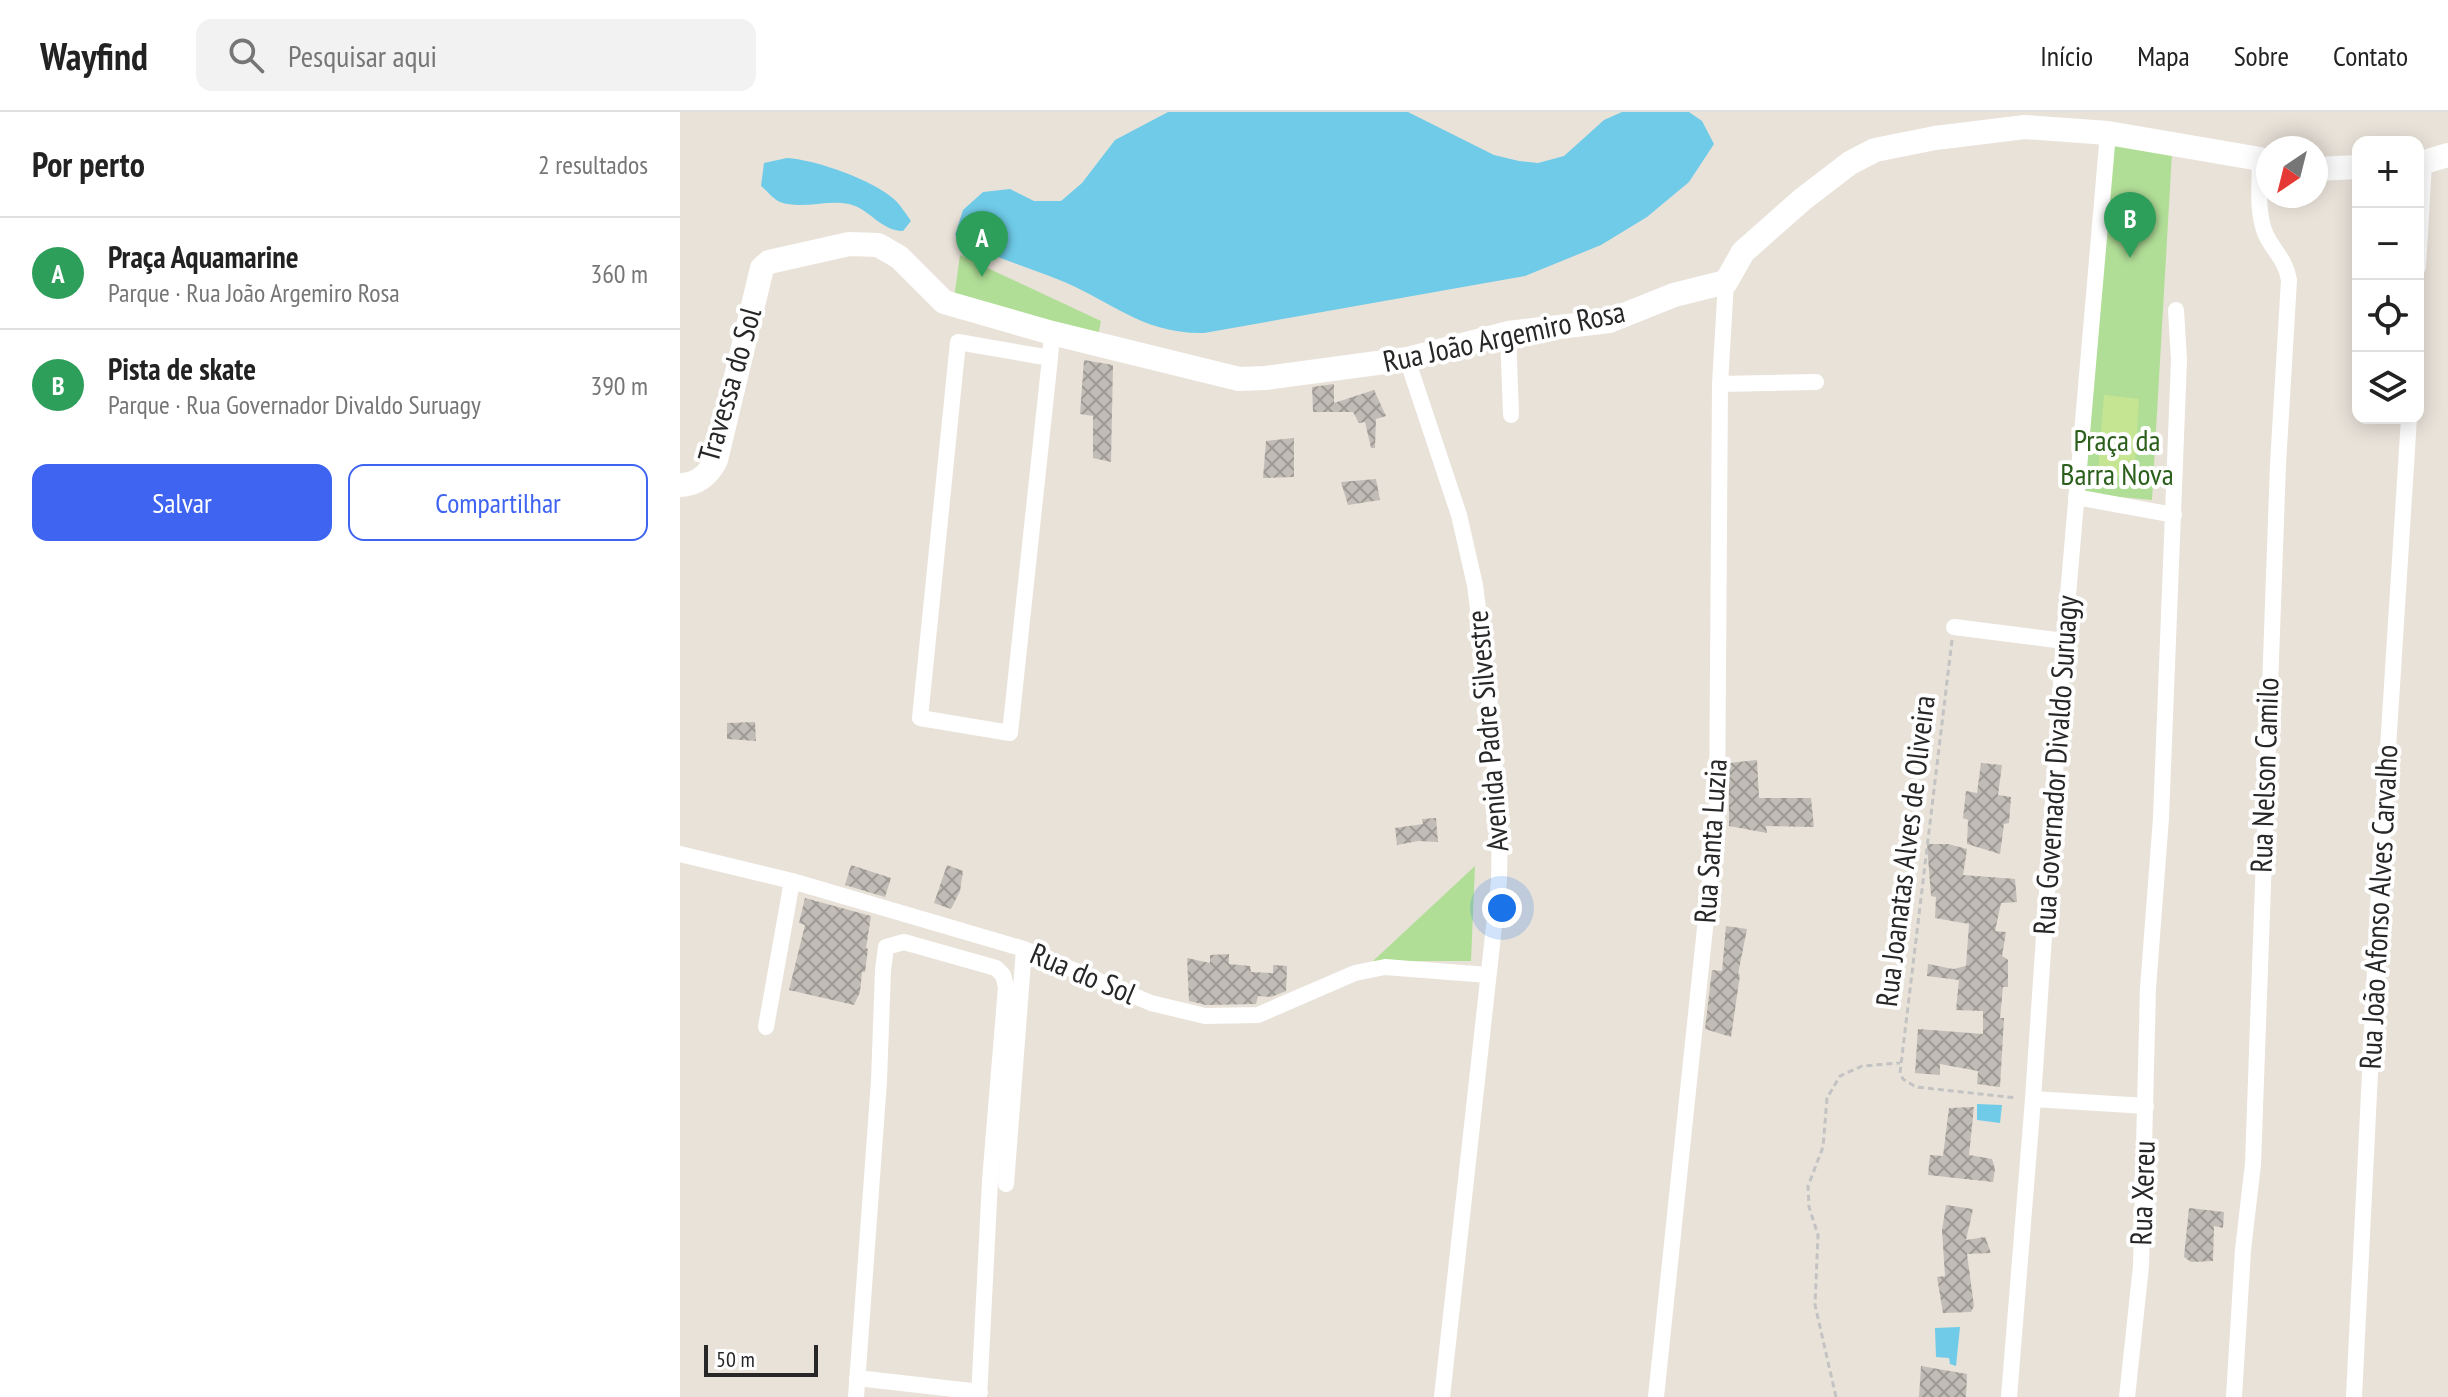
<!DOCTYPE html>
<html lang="pt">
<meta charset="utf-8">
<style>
:root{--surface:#fff;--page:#f2f2f2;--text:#222;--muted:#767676;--line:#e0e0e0;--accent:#3e64f1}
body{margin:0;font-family:"PT Sans Narrow",sans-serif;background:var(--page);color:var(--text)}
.controls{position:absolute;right:24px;top:24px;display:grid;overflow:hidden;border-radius:16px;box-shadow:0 4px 20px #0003}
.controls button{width:72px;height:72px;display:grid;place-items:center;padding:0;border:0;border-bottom:2px solid var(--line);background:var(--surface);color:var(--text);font:40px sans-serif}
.compass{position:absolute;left:1576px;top:24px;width:72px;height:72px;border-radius:50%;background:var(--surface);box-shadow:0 4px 20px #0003;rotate:215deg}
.scale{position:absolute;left:24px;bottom:20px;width:114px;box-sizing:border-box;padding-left:8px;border:4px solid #272727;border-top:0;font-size:22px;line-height:28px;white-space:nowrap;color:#272727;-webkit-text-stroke:6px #fff;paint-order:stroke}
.you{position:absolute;left:822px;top:796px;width:28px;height:28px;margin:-20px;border:6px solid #fff;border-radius:50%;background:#1a73e8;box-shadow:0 0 0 12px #1a73e833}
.badge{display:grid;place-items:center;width:52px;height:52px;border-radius:50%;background:var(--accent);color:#fff;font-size:26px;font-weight:700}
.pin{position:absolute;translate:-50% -66px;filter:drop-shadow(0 2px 4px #0008)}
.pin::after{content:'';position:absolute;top:42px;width:28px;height:24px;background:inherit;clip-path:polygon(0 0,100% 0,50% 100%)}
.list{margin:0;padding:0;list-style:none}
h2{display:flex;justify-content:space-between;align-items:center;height:104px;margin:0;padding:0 32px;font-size:34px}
h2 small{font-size:26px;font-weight:400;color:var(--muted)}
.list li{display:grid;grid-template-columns:52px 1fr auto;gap:24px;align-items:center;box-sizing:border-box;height:112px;padding:0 32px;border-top:2px solid var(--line)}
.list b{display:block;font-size:30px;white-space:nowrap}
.list p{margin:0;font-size:26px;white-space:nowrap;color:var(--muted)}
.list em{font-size:26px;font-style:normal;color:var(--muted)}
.actions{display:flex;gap:16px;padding:24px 32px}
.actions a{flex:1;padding:18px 0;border:2px solid var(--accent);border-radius:16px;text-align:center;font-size:28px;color:var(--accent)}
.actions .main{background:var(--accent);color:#fff}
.icon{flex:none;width:44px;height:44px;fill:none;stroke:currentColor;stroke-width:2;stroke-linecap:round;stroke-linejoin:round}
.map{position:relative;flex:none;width:1768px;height:1285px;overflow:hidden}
header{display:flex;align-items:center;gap:48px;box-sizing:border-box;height:112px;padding:0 40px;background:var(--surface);border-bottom:2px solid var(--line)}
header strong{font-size:38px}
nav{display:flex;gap:44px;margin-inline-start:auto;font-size:28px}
.search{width:560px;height:72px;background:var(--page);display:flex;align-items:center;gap:20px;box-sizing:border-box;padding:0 28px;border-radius:16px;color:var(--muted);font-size:30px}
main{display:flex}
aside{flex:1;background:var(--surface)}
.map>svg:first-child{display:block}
</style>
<header>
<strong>Wayfind</strong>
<div class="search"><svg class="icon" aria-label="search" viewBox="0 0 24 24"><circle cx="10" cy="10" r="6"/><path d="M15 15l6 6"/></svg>Pesquisar aqui</div>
<nav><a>Início</a><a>Mapa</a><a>Sobre</a><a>Contato</a></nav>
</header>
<main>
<aside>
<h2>Por perto<small>2 resultados</small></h2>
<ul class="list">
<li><span class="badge" style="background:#2e9e5b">A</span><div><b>Praça Aquamarine</b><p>Parque · Rua João Argemiro Rosa</p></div><em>360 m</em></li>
<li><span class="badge" style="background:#2e9e5b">B</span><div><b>Pista de skate</b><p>Parque · Rua Governador Divaldo Suruagy</p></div><em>390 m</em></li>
</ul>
<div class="actions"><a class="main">Salvar</a><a>Compartilhar</a></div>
</aside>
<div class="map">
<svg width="1768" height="1285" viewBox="0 0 1768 1285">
<defs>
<pattern id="building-cross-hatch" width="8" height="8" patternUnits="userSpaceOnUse" patternTransform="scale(2)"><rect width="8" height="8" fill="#c1bcb6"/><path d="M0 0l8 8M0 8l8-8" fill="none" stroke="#9d9994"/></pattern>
</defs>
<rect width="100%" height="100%" fill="#e9e2d9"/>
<path fill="#b1de97" d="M1427 19 1492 41 1472 388 1398 381Z
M280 143 421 209 418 224 274 186Z
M795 754 791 849H693Z"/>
<path fill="#c5e593" d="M1424 283 1459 287 1454 366 1418 361Z"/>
<path fill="#6fcbe8" d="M488 0H728L814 43 839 49 858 51 884 44 924 8 942 0H1009L1022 9 1034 32 1009 70 967 105 921 133 845 164 524 221C461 222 431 188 377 167 342 153 307 144 275 123L283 98 303 80 330 77 354 89H381L402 71 435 28Z
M107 46C137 48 193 68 215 88 221 94 226 102 231 109L223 119C201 119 190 97 169 92 146 87 122 98 100 90 93 87 87 79 81 74L84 51Z
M1297 992 1322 993 1320 1011 1297 1008Z
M1280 1215 1276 1254 1270 1252 1269 1246 1256 1245 1255 1216Z"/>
<path fill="url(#building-cross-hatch)" d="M404 248 433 253 431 350 413 346V304L400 302Z
M654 272V291L694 278 706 304 696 307 695 336H691L685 310 679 311 673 300H633L632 275Z
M614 326V365L583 366 586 329Z
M696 367 700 388 668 393 661 370Z
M75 610 76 629 47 627V611Z
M1077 648 1079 686H1131L1134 715 1086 714 1087 721 1049 714V651Z
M1301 651 1322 653 1318 683 1331 685 1329 711 1324 712 1320 742 1287 732 1288 708 1283 706 1286 679 1297 681Z
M756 706 758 730 738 729 717 733 715 716 743 712 742 707Z
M1247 732H1268L1287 737 1283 763 1335 767 1337 790 1321 791 1315 819 1326 820 1322 844 1328 848V875H1323L1320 906H1324L1320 975 1297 972 1298 959 1260 952V963L1235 961 1238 917 1303 922V899L1276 898 1279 868 1247 864 1248 852 1273 857 1286 854 1289 812 1255 806 1256 785 1251 784Z
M171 753 211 766 205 785 165 773Z
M267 753 283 759 280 779 271 797 254 791Z
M125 786 191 804 186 836 188 837 185 860H182L180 880 174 893 109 878 125 813 119 811Z
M1046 814 1067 817 1058 862 1060 863 1051 925 1025 917 1032 858 1042 859Z
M549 842V852L570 854 571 860 593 861V853L607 854 606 879 591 885 578 884 576 892 526 893 509 889 507 846 530 851V843Z
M1294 995 1289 1043 1312 1047 1315 1057 1313 1070 1248 1063 1250 1043 1263 1044 1269 996Z
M1266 1093 1293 1097 1286 1128 1305 1125 1311 1141 1287 1142 1294 1194 1291 1200 1263 1201 1257 1165 1265 1164 1262 1118Z
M1509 1096 1544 1100 1543 1116 1534 1114 1533 1149 1511 1150 1504 1145Z
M1241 1254 1287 1262 1286 1285H1239Z"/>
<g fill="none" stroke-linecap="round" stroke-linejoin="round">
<path stroke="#c3c3c3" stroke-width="3" stroke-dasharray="6 4" stroke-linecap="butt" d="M1272 528 1220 961 1223 967 1236 975 1337 986
M1156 1285 1135 1193 1138 1123 1129 1095 1128 1074 1143 1035 1147 986 1160 964 1182 954 1220 951"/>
<path stroke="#fff" stroke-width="16" d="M1738 155 1744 52
M828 221 831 303
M370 246 278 230 240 606 330 621 370 246 372 221
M727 247 779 403 795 473 809 585 820 715 819 769 762 1285
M1040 272 1136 270
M1396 385 1494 403
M1274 515 1384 529
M0 742 112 769 344 837 471 891 525 904 578 903 675 861 705 855 808 863
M86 915 112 769
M1353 987 1466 994
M326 1072 344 837
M177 1266 300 1280
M176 1285 199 969 203 858 206 835 224 830 316 856 323 863 326 875 310 1069 299 1285
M976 1285 1037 701 1040 272 1046 170
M1329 1285 1353 987 1384 529 1428 21
M1447 1285 1461 1154 1468 876 1481 706 1499 248 1496 198
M1554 1285 1563 1138 1573 1052 1598 352 1609 168C1606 148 1594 140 1586 123 1576 101 1580 71 1580 47
M1674 1285 1699 778 1729 306"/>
<path stroke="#fff" stroke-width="24" d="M1738 52 1768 43
M1636 57 1678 55
M0 373C17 373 29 362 36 348L82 156 89 150 169 132 198 133 219 145 264 190 372 221 559 267 585 266 727 247 828 221 929 209 994 183 1046 170 1063 140 1123 87 1170 51 1195 38 1255 26 1345 15 1428 21 1580 47 1588 51"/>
</g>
<g text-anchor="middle" stroke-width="8" stroke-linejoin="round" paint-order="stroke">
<g font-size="30" fill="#272727" stroke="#fff">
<text transform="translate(824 225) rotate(-12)" y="10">Rua João Argemiro Rosa</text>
<text transform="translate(50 273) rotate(-74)" y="10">Travessa do Sol</text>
<text transform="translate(808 619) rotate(-95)" y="10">Avenida Padre Silvestre</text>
<text transform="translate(1376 653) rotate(-86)" y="10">Rua Governador Divaldo Suruagy</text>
<text transform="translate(1585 663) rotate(-88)" y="10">Rua Nelson Camilo</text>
<text transform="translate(1031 729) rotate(-86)" y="10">Rua Santa Luzia</text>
<text transform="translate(1226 739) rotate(-83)" y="10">Rua Joanatas Alves de Oliveira</text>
<text transform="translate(1699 795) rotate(-87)" y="10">Rua João Afonso Alves Carvalho</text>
<text transform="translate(403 862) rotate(23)" y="10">Rua do Sol</text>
<text transform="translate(1463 1081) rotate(-88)" y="10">Rua Xereu</text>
</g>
<g font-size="30" fill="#2c5f1c" stroke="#fff">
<text x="1437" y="339">Praça da<tspan x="1437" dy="34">Barra Nova</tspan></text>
</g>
</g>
</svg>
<div class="controls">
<button>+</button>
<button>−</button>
<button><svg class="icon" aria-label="locate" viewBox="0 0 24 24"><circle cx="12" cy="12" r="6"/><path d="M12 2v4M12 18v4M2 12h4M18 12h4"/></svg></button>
<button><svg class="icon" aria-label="layers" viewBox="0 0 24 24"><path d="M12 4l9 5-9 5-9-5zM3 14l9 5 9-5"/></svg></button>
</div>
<svg class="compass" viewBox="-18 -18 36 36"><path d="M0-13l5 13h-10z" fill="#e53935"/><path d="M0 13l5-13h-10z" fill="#767676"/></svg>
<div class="scale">50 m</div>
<div class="you"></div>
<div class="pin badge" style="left:302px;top:165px;background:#2e9e5b">A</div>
<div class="pin badge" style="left:1450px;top:146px;background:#2e9e5b">B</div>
</div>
</main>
